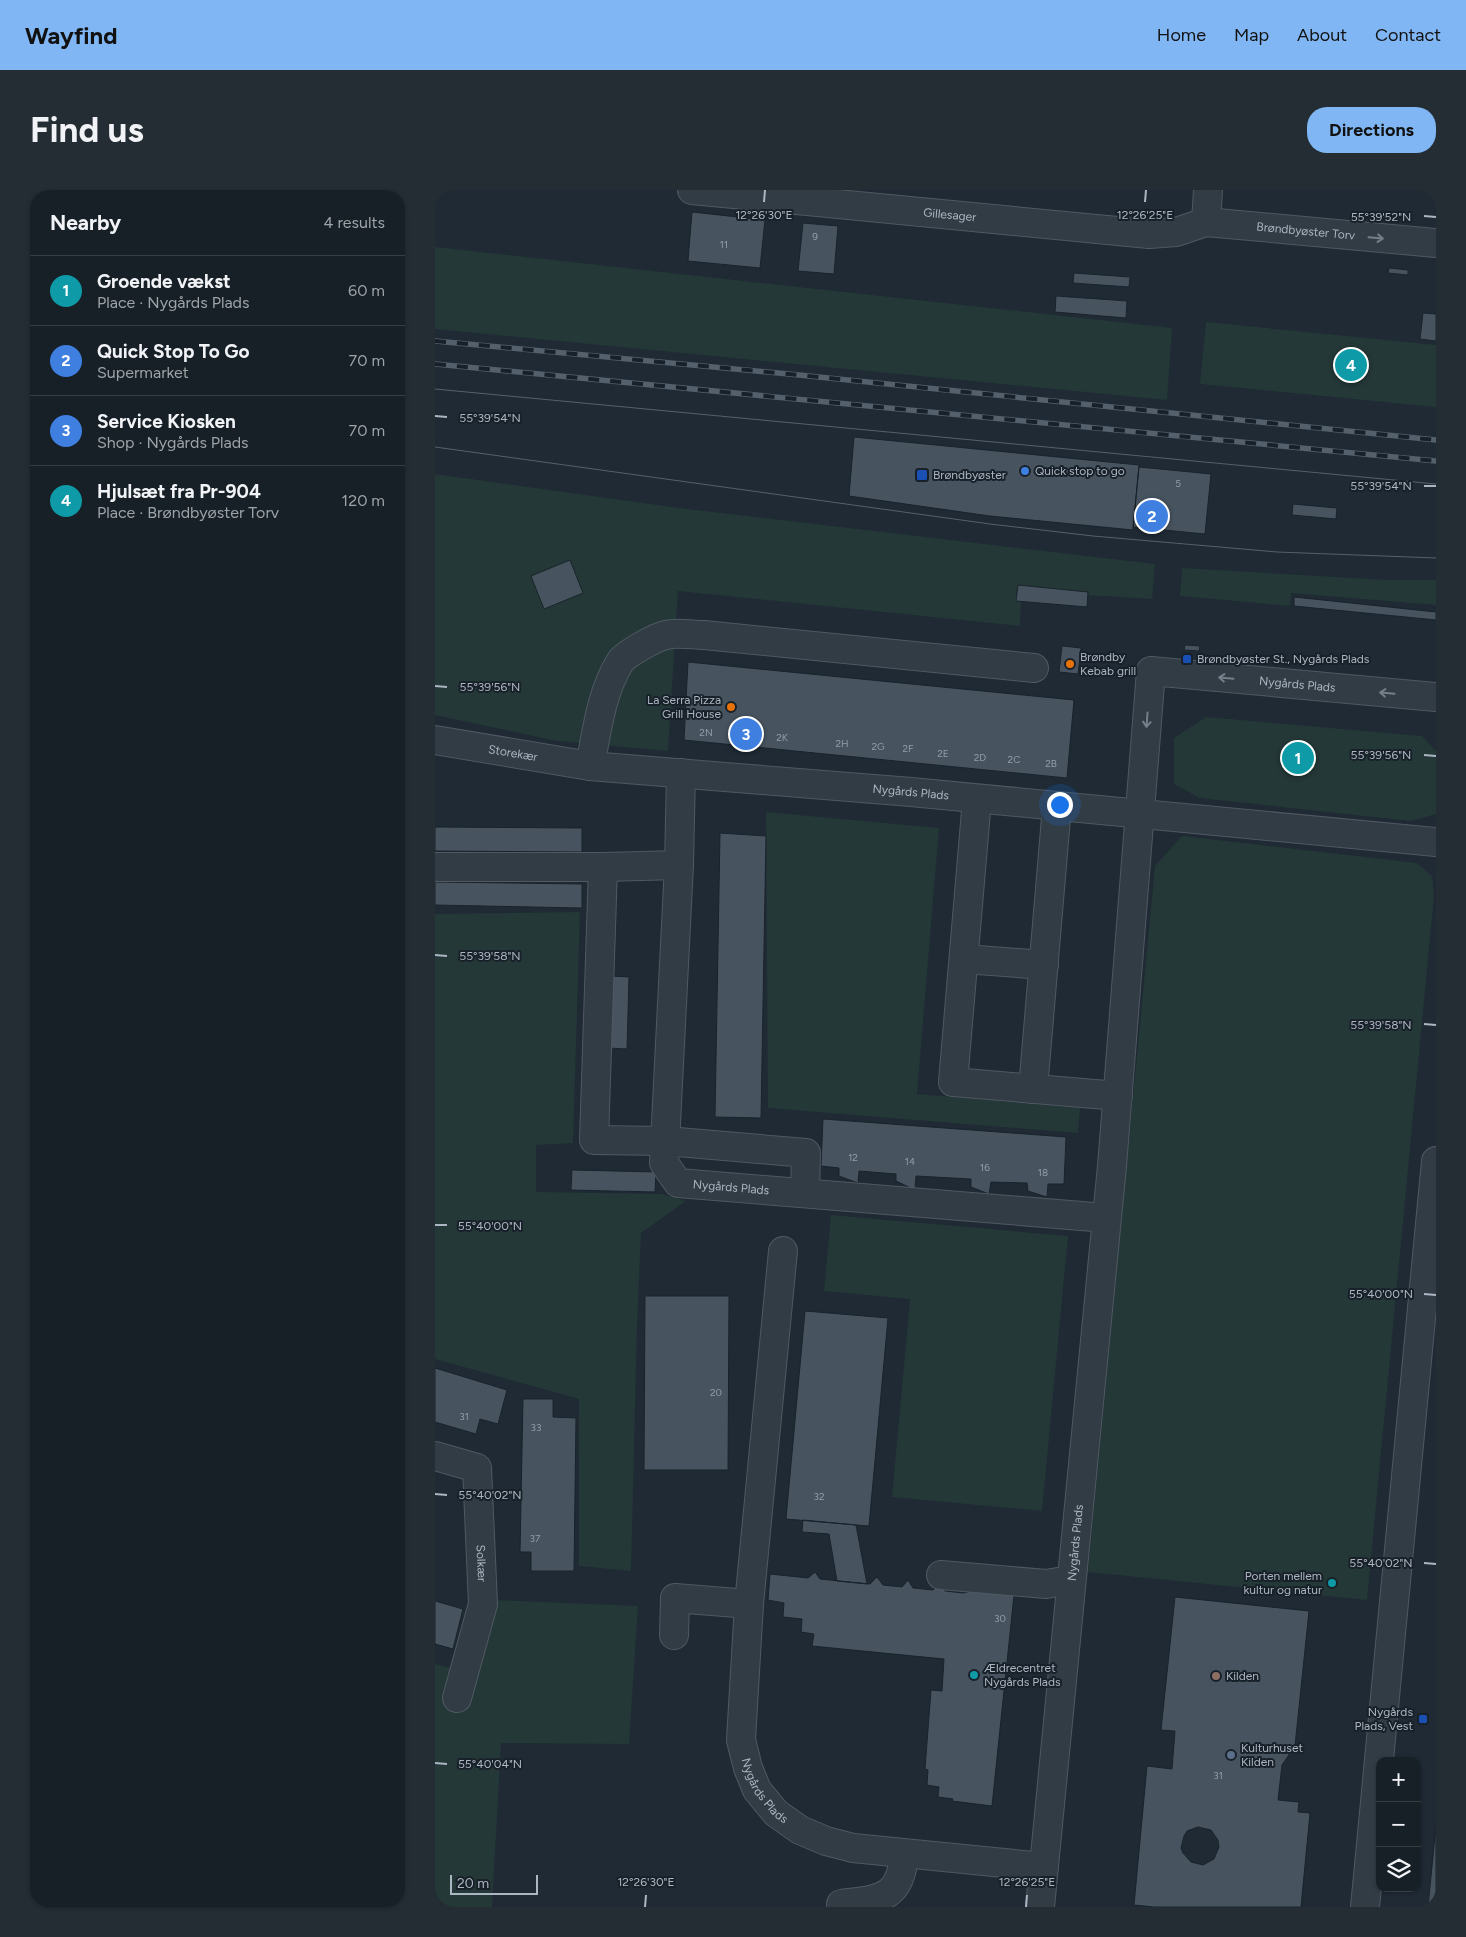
<!DOCTYPE html>
<meta charset="utf-8">
<style>
:root{--surface:#172027;--page:#242d33;--text:#f1f3f6;--muted:#9ea3a7;--line:#363e44;--accent:#80b6f3}
body{margin:0;font-family:Figtree,sans-serif;background:var(--page);color:var(--text)}
.controls{position:absolute;right:15px;bottom:15px;display:grid;overflow:hidden;border-radius:10px;box-shadow:0 1px 4px #0004}
.controls button{width:45px;height:45px;display:grid;place-items:center;padding:0;border:0;border-bottom:1px solid var(--line);background:var(--surface);color:var(--text);font:25px sans-serif}
.scale{position:absolute;left:15px;bottom:12px;width:88px;box-sizing:border-box;padding-left:5px;border:2px solid #acb6c2;border-top:0;font-size:14px;line-height:18px;white-space:nowrap;color:#acb6c2;-webkit-text-stroke:4px #182129;paint-order:stroke}
.you{position:absolute;left:624px;top:614px;width:18px;height:18px;margin:-12px;border:4px solid #fff;border-radius:50%;background:#1a73e8;box-shadow:0 0 0 8px #1a73e833}
.badge{display:grid;place-items:center;width:32px;height:32px;border-radius:50%;background:var(--accent);color:#fff;font-size:16px;font-weight:700}
.pin{position:absolute;translate:-50% -50%;border:2px solid #fff;box-shadow:0 1px 5px #0006}
.list{margin:0;padding:0;list-style:none}
h2{display:flex;justify-content:space-between;align-items:center;height:65px;margin:0;padding:0 20px;font-size:21px}
h2 small{font-size:16px;font-weight:400;color:var(--muted)}
.list li{display:grid;grid-template-columns:32px 1fr auto;gap:15px;align-items:center;box-sizing:border-box;height:70px;padding:0 20px;border-top:1px solid var(--line)}
.list b{display:block;font-size:19px;white-space:nowrap}
.list p{margin:0;font-size:16px;white-space:nowrap;color:var(--muted)}
.list em{font-size:16px;font-style:normal;color:var(--muted)}
.icon{flex:none;width:28px;height:28px;fill:none;stroke:currentColor;stroke-width:2;stroke-linecap:round;stroke-linejoin:round}
.map{position:relative;flex:none;width:1001px;height:1717px;overflow:hidden;border-radius:20px}
header{display:flex;align-items:center;gap:30px;box-sizing:border-box;height:70px;padding:0 25px;background:var(--accent);color:#111}
header strong{font-size:24px}
nav{display:flex;gap:28px;margin-inline-start:auto;font-size:18px}
.intro{display:flex;align-items:center;justify-content:space-between;box-sizing:border-box;height:120px;padding:0 30px}
h1{margin:0;font-size:35px}
.button{padding:12px 22px;border-radius:20px;background:var(--accent);color:#111;font-size:18px;font-weight:700}
main{display:flex;gap:30px;padding:0 30px}
aside{flex:1;background:var(--surface);border-radius:20px;box-shadow:0 1px 4px #0004}
.map>svg:first-child{display:block}
</style>
<header>
<strong>Wayfind</strong>
<nav><a>Home</a><a>Map</a><a>About</a><a>Contact</a></nav>
</header>
<div class="intro"><h1>Find us</h1><a class="button">Directions</a></div>
<main>
<aside>
<h2>Nearby<small>4 results</small></h2>
<ul class="list">
<li><span class="badge" style="background:#0f9aa8">1</span><div><b>Groende vækst</b><p>Place · Nygårds Plads</p></div><em>60 m</em></li>
<li><span class="badge" style="background:#3f7fe0">2</span><div><b>Quick Stop To Go</b><p>Supermarket</p></div><em>70 m</em></li>
<li><span class="badge" style="background:#3f7fe0">3</span><div><b>Service Kiosken</b><p>Shop · Nygårds Plads</p></div><em>70 m</em></li>
<li><span class="badge" style="background:#0f9aa8">4</span><div><b>Hjulsæt fra Pr-904</b><p>Place · Brøndbyøster Torv</p></div><em>120 m</em></li>
</ul>
</aside>
<div class="map">
<svg width="1001" height="1717" viewBox="0 0 1001 1717">
<rect width="100%" height="100%" fill="#1f2a34"/>
<path fill="#243837" d="M0 57 737 138 732 210 0 139Z
M771 132 1001 155V217L765 194Z
M0 284 244 318 720 374 717 409 586 401 585 436 243 401 233 561 122 551 0 525Z
M747 378 953 390H1001V415L856 403 855 416 745 406Z
M771 527 987 546 1001 561V624L976 631 765 608 739 594V548Z
M331 622 504 638 482 904 645 918 643 943 333 918Z
M747 646 982 673 997 686 999 706 932 1410 653 1382 720 676Z
M145 722 138 953 101 955V1002L227 1004 251 1011 206 1043 202 1136 196 1381 144 1376V1209L0 1169V724Z
M396 1025 633 1046 607 1321 457 1307 475 1109 389 1101Z
M35 1409 203 1416 194 1554 66 1553 57 1717H0V1474L16 1478Z"/>
<path fill="#475460" stroke="#1a232b" fill-rule="evenodd" d="M257 22 330 30 325 78 253 71Z
M368 33 403 36 399 84 363 81Z
M954 78 973 80V85L953 83Z
M639 83 695 87 694 97 638 93Z
M621 106 692 111 691 128 620 122Z
M988 123 1001 124V151L985 149Z
M419 247 704 275 698 340 555 326 414 306Z
M704 277 776 284 770 344 698 337Z
M858 314 902 318 901 329 857 325Z
M135 370 148 403 109 419 96 386Z
M583 395 653 402 652 417 581 411Z
M859 407 1001 422V430L859 416Z
M750 455 765 456 764 461 749 460Z
M627 456 646 458 643 484 624 482Z
M253 472 639 510 632 588 249 550Z
M0 637 147 638V662L0 661Z
M285 643 331 646 326 928 280 927Z
M0 692 147 694V718L0 715Z
M175 786 194 787 192 859 173 858Z
M388 929 631 947 629 994H613L612 1007 593 1001 592 993 556 992 554 1004 536 997V989L481 986 480 1000 461 991V984L424 981 423 993 404 986V978L386 976Z
M137 980 221 982 220 1002 136 1000Z
M210 1106H294L293 1280H209Z
M370 1121 453 1128 434 1336 351 1329Z
M0 1178 72 1200 63 1234 45 1229 41 1244 0 1232Z
M88 1209H118V1227L141 1228 139 1381H96V1362H85Z
M368 1330 421 1335 432 1394 402 1391 394 1344 367 1342Z
M380 1382 385 1389 435 1394 442 1387 448 1395 467 1397 473 1390 478 1398 498 1400 504 1395 510 1401 528 1403 537 1401 579 1405 557 1616 517 1611 518 1609 503 1607 504 1597 492 1595 493 1580 490 1579 496 1500 507 1501 509 1469 377 1456 379 1444 366 1442 367 1429 348 1427 349 1413 333 1410 335 1384 373 1388Z
M740 1407 874 1421 860 1556 847 1575 843 1610 864 1612 863 1622 875 1623 866 1717H719L699 1715 712 1576 737 1579 740 1541 726 1540ZM763 1637 776 1640 783 1650 784 1657 779 1669 768 1675 756 1672 748 1663 746 1658 749 1646 752 1641Z
M0 1411 28 1419 18 1459 0 1454Z
M1001 1636V1717H993Z"/>
<g fill="none" stroke-linecap="round" stroke-linejoin="round">
<defs>
<g id="minor">
<path id="s1" d="M257 0 714 44 741 42 771 32 1001 53"/>
<path d="M771 32 773 0"/>
<path id="s2" d="M0 550 155 576 476 602 1001 652"/>
<path d="M155 576C162 541 166 503 185 472 190 464 221 447 231 445 242 442 258 445 269 445L599 478"/>
<path id="s3" d="M246 583 244 675 229 973 243 993 671 1028"/>
<path d="M542 609 518 892 683 906"/>
<path d="M244 675 168 677 159 950 231 951 371 963 370 1003"/>
<path d="M2 677H168"/>
<path d="M529 769 609 775"/>
<path d="M598 899 622 616"/>
<path id="s4" d="M348 1061 314 1414 306 1550 313 1578 322 1600 341 1623 365 1640 391 1651 418 1658 609 1677"/>
<path id="s5" d="M0 1266 42 1278 48 1414 22 1508"/>
<path d="M506 1385 611 1394 635 1390"/>
<path d="M239 1445 240 1408 314 1414"/>
<path d="M406 1714C444 1709 466 1710 469 1664"/>
<path id="s6" d="M605 1717 677 976 716 481 1001 507"/>
<path d="M930 1717 1001 971"/>
</g>
</defs>
<use href="#minor" stroke="#505963" stroke-width="30"/>
<use href="#minor" stroke="#323c45" stroke-width="28"/>
<path stroke="#54606c" stroke-width="1" d="M0 199 1001 294
M0 257 555 334 658 346 842 362 1001 368"/>
<defs>
<path id="rail" d="M0 151 354 184 1001 250
M0 174 1001 271"/>
</defs>
<use href="#rail" stroke="#54606c" stroke-width="5.5"/>
<use href="#rail" stroke="#182129" stroke-width="4" stroke-dasharray="11" stroke-linecap="butt"/>
</g>
<defs><path id="oneway-shaft" d="M-6 0H5M1.5-3L5.5 0L1.5 3" fill="none" stroke-width="1.6" stroke-linecap="round" stroke-linejoin="round" transform="scale(1.25)"/></defs>
<g stroke="#757f8a">
<use href="#oneway-shaft" transform="translate(941 48) rotate(5)"/>
<use href="#oneway-shaft" transform="translate(791 488) rotate(-175)"/>
<use href="#oneway-shaft" transform="translate(952 503) rotate(-175)"/>
<use href="#oneway-shaft" transform="translate(712 530) rotate(94)"/>
</g>
<path fill="none" stroke="#acb6c2" stroke-width="2" d="M329 12 330 0M710 12 711 0M989 26 1001 27M0 226 12 227M989 296H1001M0 496 12 497M989 565 1001 566M0 765 12 766M989 834 1001 835M0 1035H12M989 1104 1001 1105M0 1304 12 1305M989 1373 1001 1374M0 1573 12 1574M210 1717 211 1705M591 1717 592 1705"/>
<circle fill="#3f7fe0" stroke="#182129" stroke-width="2" cx="590" cy="281" r="5"/>
<g fill="#1a4fb4" stroke="#182129" stroke-width="2">
<rect x="481" y="279" width="12" height="12" rx="2.5"/>
<rect x="747" y="464" width="10" height="10" rx="2.5"/>
<rect x="983" y="1524" width="10" height="10" rx="2.5"/>
</g>
<g fill="#e8710a" stroke="#182129" stroke-width="2">
<circle cx="635" cy="474" r="5"/>
<circle cx="296" cy="517" r="5"/>
</g>
<g fill="#0f9aa8" stroke="#182129" stroke-width="2">
<circle cx="897" cy="1393" r="5"/>
<circle cx="539" cy="1485" r="5"/>
</g>
<circle fill="#8d6e63" stroke="#182129" stroke-width="2" cx="781" cy="1486" r="5"/>
<circle fill="#5c6f8a" stroke="#182129" stroke-width="2" cx="796" cy="1565" r="5"/>
<g text-anchor="middle" stroke-width="4" stroke-linejoin="round" paint-order="stroke">
<g font-size="10" fill="#939eaa">
<text x="380" y="50">9</text>
<text x="289" y="58">11</text>
<text x="743" y="297">5</text>
<text x="271" y="546">2N</text>
<text x="347" y="551">2K</text>
<text x="407" y="557">2H</text>
<text x="443" y="560">2G</text>
<text x="473" y="562">2F</text>
<text x="508" y="567">2E</text>
<text x="545" y="571">2D</text>
<text x="579" y="573">2C</text>
<text x="616" y="577">2B</text>
<text x="418" y="971">12</text>
<text x="475" y="975">14</text>
<text x="550" y="981">16</text>
<text x="608" y="986">18</text>
<text x="281" y="1206">20</text>
<text x="29" y="1230">31</text>
<text x="101" y="1241">33</text>
<text x="384" y="1310">32</text>
<text x="100" y="1352">37</text>
<text x="565" y="1432">30</text>
<text x="783" y="1589">31</text>
</g>
<g font-size="12" fill="#acb6c2" stroke="#182129">
<text dy="4" stroke="none"><textPath href="#s1" startOffset="259">Gillesager</textPath></text>
<text dy="4" stroke="none"><textPath href="#s1" startOffset="618">Brøndbyøster Torv</textPath></text>
<text dy="4" stroke="none"><textPath href="#s6" startOffset="1388">Nygårds Plads</textPath></text>
<text dy="4" stroke="none"><textPath href="#s2" startOffset="79">Storekær</textPath></text>
<text dy="4" stroke="none"><textPath href="#s2" startOffset="479">Nygårds Plads</textPath></text>
<text dy="4" stroke="none"><textPath href="#s3" startOffset="468">Nygårds Plads</textPath></text>
<text dy="4" stroke="none"><textPath href="#s6" startOffset="366">Nygårds Plads</textPath></text>
<text dy="4" stroke="none"><textPath href="#s5" startOffset="139">Solkær</textPath></text>
<text dy="4" stroke="none"><textPath href="#s4" startOffset="548">Nygårds Plads</textPath></text>
</g>
<g font-size="12" fill="#acb6c2" stroke="#182129" text-anchor="start">
<text x="600" y="285">Quick stop to go</text>
<text x="498" y="289">Brøndbyøster</text>
<text x="645" y="471">Brøndby<tspan x="645" dy="14">Kebab grill</tspan></text>
<text x="762" y="473">Brøndbyøster St., Nygårds Plads</text>
<text x="286" y="514" text-anchor="end">La Serra Pizza<tspan x="286" dy="14">Grill House</tspan></text>
<text x="887" y="1390" text-anchor="end">Porten mellem<tspan x="887" dy="14">kultur og natur</tspan></text>
<text x="549" y="1482">Ældrecentret<tspan x="549" dy="14">Nygårds Plads</tspan></text>
<text x="791" y="1490">Kilden</text>
<text x="978" y="1526" text-anchor="end">Nygårds<tspan x="978" dy="14">Plads, Vest</tspan></text>
<text x="806" y="1562">Kulturhuset<tspan x="806" dy="14">Kilden</tspan></text>
</g>
</g>
<g font-size="12" text-anchor="middle" fill="#acb6c2" stroke="#182129" stroke-width="4" stroke-linejoin="round" paint-order="stroke">
<text x="329" y="29">12°26'30"E</text>
<text x="710" y="29">12°26'25"E</text>
<text x="946" y="31">55°39'52"N</text>
<text x="55" y="232">55°39'54"N</text>
<text x="946" y="300">55°39'54"N</text>
<text x="55" y="501">55°39'56"N</text>
<text x="946" y="569">55°39'56"N</text>
<text x="55" y="770">55°39'58"N</text>
<text x="946" y="839">55°39'58"N</text>
<text x="55" y="1040">55°40'00"N</text>
<text x="946" y="1108">55°40'00"N</text>
<text x="55" y="1309">55°40'02"N</text>
<text x="946" y="1377">55°40'02"N</text>
<text x="55" y="1578">55°40'04"N</text>
<text x="211" y="1696">12°26'30"E</text>
<text x="592" y="1696">12°26'25"E</text>
</g>
</svg>
<div class="controls">
<button>+</button>
<button>−</button>
<button><svg class="icon" aria-label="layers" viewBox="0 0 24 24"><path d="M12 4l9 5-9 5-9-5zM3 14l9 5 9-5"/></svg></button>
</div>
<div class="scale">20 m</div>
<div class="you"></div>
<div class="pin badge" style="left:863px;top:568px;background:#0f9aa8">1</div>
<div class="pin badge" style="left:717px;top:326px;background:#3f7fe0">2</div>
<div class="pin badge" style="left:311px;top:544px;background:#3f7fe0">3</div>
<div class="pin badge" style="left:916px;top:175px;background:#0f9aa8">4</div>
</div>
</main>
